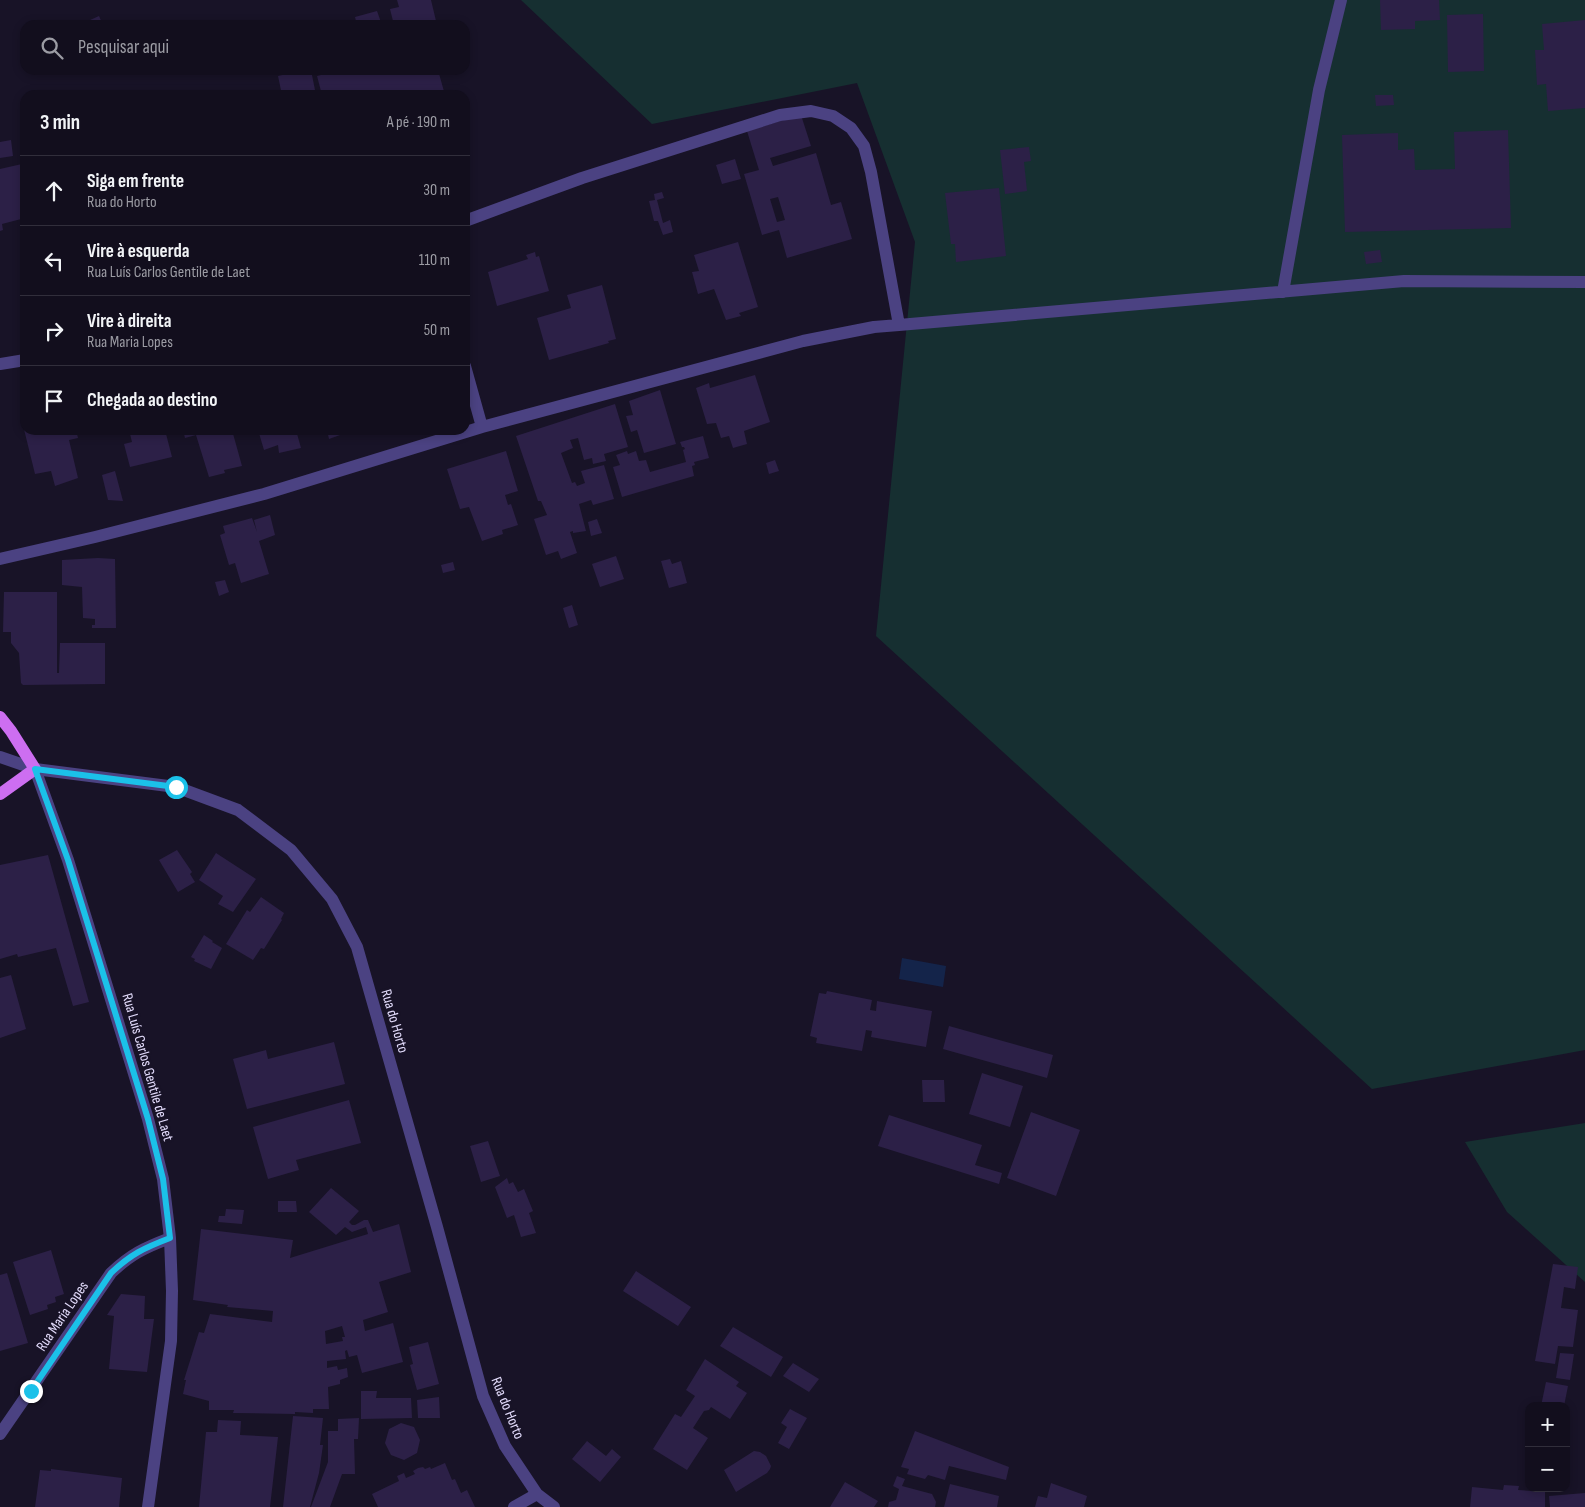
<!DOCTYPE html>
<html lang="pt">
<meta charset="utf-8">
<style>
:root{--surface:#120e1d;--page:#1f1c2a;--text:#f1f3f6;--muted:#9c9ca4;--line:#312e3b}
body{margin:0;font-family:"Sofia Sans Condensed",sans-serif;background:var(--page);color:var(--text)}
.controls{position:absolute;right:15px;bottom:15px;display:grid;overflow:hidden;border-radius:10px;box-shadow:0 2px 8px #0003}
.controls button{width:45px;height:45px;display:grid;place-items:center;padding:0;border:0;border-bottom:1px solid var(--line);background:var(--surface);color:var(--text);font:25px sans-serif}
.stop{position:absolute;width:15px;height:15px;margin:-11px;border:4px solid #1bc1e9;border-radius:50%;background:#fff}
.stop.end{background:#1bc1e9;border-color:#fff;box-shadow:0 1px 5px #0008}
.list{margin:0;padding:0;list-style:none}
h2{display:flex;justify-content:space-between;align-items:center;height:65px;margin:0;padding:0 20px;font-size:21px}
h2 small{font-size:16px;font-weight:400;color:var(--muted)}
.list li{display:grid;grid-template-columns:32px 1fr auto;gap:15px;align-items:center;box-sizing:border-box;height:70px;padding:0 20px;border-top:1px solid var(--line)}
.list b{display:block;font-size:19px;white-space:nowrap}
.list p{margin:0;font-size:16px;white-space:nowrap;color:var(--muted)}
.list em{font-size:16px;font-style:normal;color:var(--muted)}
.icon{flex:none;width:28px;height:28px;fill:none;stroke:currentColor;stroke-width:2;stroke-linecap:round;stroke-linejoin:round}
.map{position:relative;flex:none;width:1585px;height:1507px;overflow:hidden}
.search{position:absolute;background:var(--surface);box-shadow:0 2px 8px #0003;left:20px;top:20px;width:450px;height:55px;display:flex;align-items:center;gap:12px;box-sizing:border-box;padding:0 18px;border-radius:15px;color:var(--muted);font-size:19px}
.panel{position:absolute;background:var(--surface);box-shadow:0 2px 8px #0003;left:20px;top:90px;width:450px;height:345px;border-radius:15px}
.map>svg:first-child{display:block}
</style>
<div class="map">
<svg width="1585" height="1507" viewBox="0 0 1585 1507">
<rect width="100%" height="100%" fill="#181327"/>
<path fill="#162f31" d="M521 0H1585V1050L1372 1089 876 636 915 242 857 83 652 124Z
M1585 1123V1282L1507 1212 1465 1142Z"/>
<path fill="#14244a" d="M902 958 946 966 943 987 899 979Z"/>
<path fill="#2c2047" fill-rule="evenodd" d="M397 0H431L437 25H394L390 9 399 7Z
M1380 0H1439L1440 20 1415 21V29L1381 30Z
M377 11 382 25H357L355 17Z
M1483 14 1484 71 1448 72 1447 15Z
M99 16 103 25H79Z
M1585 20V108L1548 111 1546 84 1537 85 1535 50H1544L1542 24Z
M304 70H311L316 95H282L278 76Z
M341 70H438L445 95H322L317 76Z
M1375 95H1393L1394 105 1376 106Z
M801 115 811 146 770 158 773 166 816 153 831 205 841 202 852 239 787 258 779 230 762 235 744 174 759 170 747 131ZM778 197 785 220 777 222 770 199Z
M1508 130 1511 228 1345 232 1342 135 1398 133V150L1414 149 1415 170 1455 169 1454 132Z
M11 140 13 156 0 158V142Z
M1029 147 1031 161 1024 162 1027 191 1005 194 1000 150Z
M735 159 741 179 722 184 716 165Z
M22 164 25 176V218L2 224 3 230 0 231V169Z
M999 188 1006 256 956 262 955 244H951L945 193Z
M662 192 664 198 657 200 663 223 670 220 673 232 663 235 658 221H654L649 201 655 200 654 194Z
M738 242 758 307 739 313 741 316 726 320 714 289 698 294 692 272 699 271 694 255Z
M1380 250 1382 262 1366 264 1364 252Z
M535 252 536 257 539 256 549 291 497 306 488 272 528 259 526 255Z
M602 285 616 339 608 341 609 343 549 360 537 318 571 308 567 295Z
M755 375 770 422 744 431 747 444 733 448 729 436 721 438 716 423 707 424 696 388 709 383 710 388Z
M660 390 676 444 644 453 637 430 631 432 626 416 633 415 629 401Z
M615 404 628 447 604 454 606 461 593 464 592 458 584 460 578 438 570 440 573 448 561 453 572 483 575 482 577 486 585 483 581 471 604 465 614 499 593 505 591 500 579 504 586 531 573 533V531L570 532 577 553 561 559 558 551 546 555 534 519 547 515 541 501H538L516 436Z
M25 412V430H84V433L77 434 78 438 69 440 78 478 55 486 51 471 35 474 20 413Z
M129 430H165L172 457 130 467 124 444 132 442Z
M183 430H232L242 466 224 470 225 473 209 477 196 435 185 438Z
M258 430H296L301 448 279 453 278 445 264 450Z
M327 430H354L329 439Z
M703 436 709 458 694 462 695 465 692 466 694 476 622 497 613 467 620 465 616 455 627 451 628 454 636 451 639 461 646 460 650 472 686 462 683 450 685 449 684 447H682L680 442Z
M506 451 518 491 505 495 508 505 511 504 518 525 502 530 503 534 482 541 469 507 460 509 447 469Z
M775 460 779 471 769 474 766 463Z
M115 471 123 501 108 500 102 475Z
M270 515 275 535 259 541 269 574 241 583 235 563 229 565 220 535 225 533 223 526 252 518 257 532 254 520Z
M597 519 602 533 591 536 588 522Z
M616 556 624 579 600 587 592 564Z
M98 558 115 559 116 628H92V625H95V619L83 618 82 587 62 585V560Z
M670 559 672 564 681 561 687 583 669 588 661 561Z
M453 562 455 570 443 573 441 565Z
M225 580 229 592 219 596 215 582Z
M4 592H57V673H59L60 643H105V684L23 685 21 683 19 653 11 643V632H3Z
M572 605 578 625 569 628 563 608Z
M177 850 192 872 190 874 195 882 178 892 159 860Z
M216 853 256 879 233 912 218 904 223 896 199 880Z
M48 855 89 1002 73 1006 56 948 18 957 17 954 0 959V865Z
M261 897 284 913 281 919 282 920 264 949 261 948 253 960 226 944 247 910 250 912Z
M204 935 213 941 212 942 222 948 211 969 194 961 195 959 191 957Z
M11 975 26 1029 0 1038V978Z
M827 991 872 1000 870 1010 876 1011 877 1001 932 1011 926 1047 871 1037 872 1031 866 1030 862 1051 816 1043 817 1038 810 1036 819 993 826 994Z
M949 1026 1053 1055 1047 1078 943 1049Z
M334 1042 345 1084 247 1109 233 1059 266 1050 268 1059Z
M982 1073 1023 1086 1010 1127 969 1114Z
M922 1080H944L945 1102H923Z
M349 1100 361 1143 296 1160 299 1170 268 1179 253 1127Z
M1031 1112 1080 1130 1056 1196 1007 1178Z
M889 1115 982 1145 975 1165 1002 1173 999 1184 878 1146Z
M488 1141 500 1176 481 1182 470 1146Z
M507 1178 509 1184 513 1182 518 1192 524 1189 533 1211 529 1213 536 1233 521 1237 514 1215 507 1218 495 1187Z
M331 1188 359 1211 349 1222 352 1225H355L364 1220H368L373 1232 399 1224 411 1272 379 1282 388 1312 363 1320 365 1331 393 1323 403 1362 362 1373 357 1355 349 1357 347 1350 345 1351 346 1359 327 1361V1368L337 1366 338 1370 347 1368 348 1377 340 1380V1384L328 1387 329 1409H313V1413L295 1412V1414L233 1413 234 1410H209V1401L183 1394 186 1380H184L199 1332 204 1333 210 1314 272 1322 273 1311 227 1307 228 1305 193 1300 201 1229 293 1240 290 1258 368 1234 366 1227 352 1232 345 1227 336 1235 309 1212ZM342 1326 345 1337H342L343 1341 326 1344 325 1331Z
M278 1201H296L297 1212H278Z
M226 1209 244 1210 242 1224 218 1222 219 1216H225Z
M51 1250 64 1294 55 1297 56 1302 47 1305 48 1309 30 1315 13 1262Z
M1553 1264 1578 1267 1575 1289 1564 1287 1561 1308 1578 1310 1573 1347 1558 1346 1555 1364 1535 1361Z
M636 1271 691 1307 678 1326 623 1291Z
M7 1273 28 1343 0 1351V1275Z
M121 1294 145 1296 144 1319H154L147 1372 109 1369 114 1316 107 1315Z
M733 1327 783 1357 771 1377 720 1346Z
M428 1342 439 1384 417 1390 410 1365 413 1364 409 1347Z
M1560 1353 1574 1354 1570 1380 1556 1378Z
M705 1359 739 1382 736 1386 747 1393 730 1419 711 1407 709 1410 704 1411 693 1428 708 1438 687 1470 653 1449 675 1414 681 1417 695 1396 686 1390Z
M793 1363 819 1379 809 1392 783 1376Z
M1546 1382 1568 1386 1564 1406H1541Z
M361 1391H377L376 1398H411L412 1418 361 1419Z
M439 1397 440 1418H418L417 1400Z
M790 1409 807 1418 789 1449 778 1443 787 1427 781 1423Z
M293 1416 323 1418 320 1445H323L319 1473 310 1507H283Z
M359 1418 358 1439H354L355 1474H342L330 1507H311L328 1462V1431H338V1419Z
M218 1420 241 1421 240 1435 278 1437 270 1507H199L206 1432H217Z
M401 1423 414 1427 420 1440 417 1453 404 1460 391 1455 385 1443 389 1429Z
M915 1431 1009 1467 1006 1480 949 1466 945 1480 928 1475 925 1479 907 1474 909 1469 901 1467Z
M587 1441 606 1456 612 1449 621 1457 600 1482 572 1459Z
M754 1451 760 1452 766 1456 771 1466 770 1469 767 1473 736 1492 724 1470Z
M445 1463 452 1480 455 1479 461 1493 467 1490 475 1507H378L372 1494 399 1481 397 1476 404 1473 406 1478 415 1474 413 1471 418 1468 423 1467 425 1469 430 1467 431 1469Z
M51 1469 122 1478 119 1507H35L40 1470 51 1471Z
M897 1476 905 1479 902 1486 932 1494 936 1502 935 1507H888L889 1502 896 1500 899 1489 893 1486Z
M845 1482 878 1501 874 1507H830Z
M1051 1483 1087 1496 1084 1507H1035L1038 1496 1047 1498Z
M950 1484 999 1496 997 1507H944Z
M1504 1485 1519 1486 1518 1490 1532 1491V1488H1549V1492L1545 1491V1507H1470L1472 1487 1503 1490Z
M1585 1493V1507H1550L1549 1496Z"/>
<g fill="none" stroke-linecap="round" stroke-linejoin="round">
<path stroke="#4b4282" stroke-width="12" d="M1283 292 1319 90 1341 0
M899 325 1404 281 1585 282
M0 364 25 360
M465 366 482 427
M0 559 95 537 264 494 482 427 803 341 874 327 899 325 871 172 864 146 851 128 833 116 811 111 780 115 582 178 465 221
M0 757 35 769 176 787 238 810 291 850 332 899 357 947 437 1227 483 1396 505 1446 537 1494 554 1507
M35 769 68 860 148 1119 163 1179 170 1238 172 1291 171 1341 148 1507
M0 1434 111 1273C131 1254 144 1248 170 1238
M514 1507 537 1494"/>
<path stroke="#cd6ef1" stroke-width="12" d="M0 717 11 731 35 769 0 794"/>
</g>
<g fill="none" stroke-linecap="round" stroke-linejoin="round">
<path stroke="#1bc1e9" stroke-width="6" d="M31 1391 111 1273C131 1254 144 1248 170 1238L163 1179 148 1119 68 860 35 769 176 787"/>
</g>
<g text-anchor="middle" stroke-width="5" stroke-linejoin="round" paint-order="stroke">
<g font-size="15" fill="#e3dcfc" stroke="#181327">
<text transform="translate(395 1021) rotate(74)" y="5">Rua do Horto</text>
<text transform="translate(148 1067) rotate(74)" y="5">Rua Luís Carlos Gentile de Laet</text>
<text transform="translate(62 1316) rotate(-56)" y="5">Rua Maria Lopes</text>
<text transform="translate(508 1408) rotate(68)" y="5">Rua do Horto</text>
</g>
</g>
</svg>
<div class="controls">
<button>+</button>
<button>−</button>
</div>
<div class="stop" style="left:176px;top:787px"></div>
<div class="stop end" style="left:31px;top:1391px"></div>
<div class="search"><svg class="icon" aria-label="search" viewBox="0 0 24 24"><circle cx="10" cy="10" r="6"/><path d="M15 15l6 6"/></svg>Pesquisar aqui</div>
<section class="panel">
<h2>3 min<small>A pé · 190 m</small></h2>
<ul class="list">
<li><svg class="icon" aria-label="ahead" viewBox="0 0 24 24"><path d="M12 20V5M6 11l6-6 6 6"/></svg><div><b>Siga em frente</b><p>Rua do Horto</p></div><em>30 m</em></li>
<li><svg class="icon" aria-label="left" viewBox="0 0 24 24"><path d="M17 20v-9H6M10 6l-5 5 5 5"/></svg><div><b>Vire à esquerda</b><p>Rua Luís Carlos Gentile de Laet</p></div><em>110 m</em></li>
<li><svg class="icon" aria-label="right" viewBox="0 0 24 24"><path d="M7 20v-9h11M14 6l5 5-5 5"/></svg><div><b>Vire à direita</b><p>Rua Maria Lopes</p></div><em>50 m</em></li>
<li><svg class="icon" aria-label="arrive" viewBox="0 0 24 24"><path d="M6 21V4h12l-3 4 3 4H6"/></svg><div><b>Chegada ao destino</b></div></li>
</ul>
</section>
</div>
